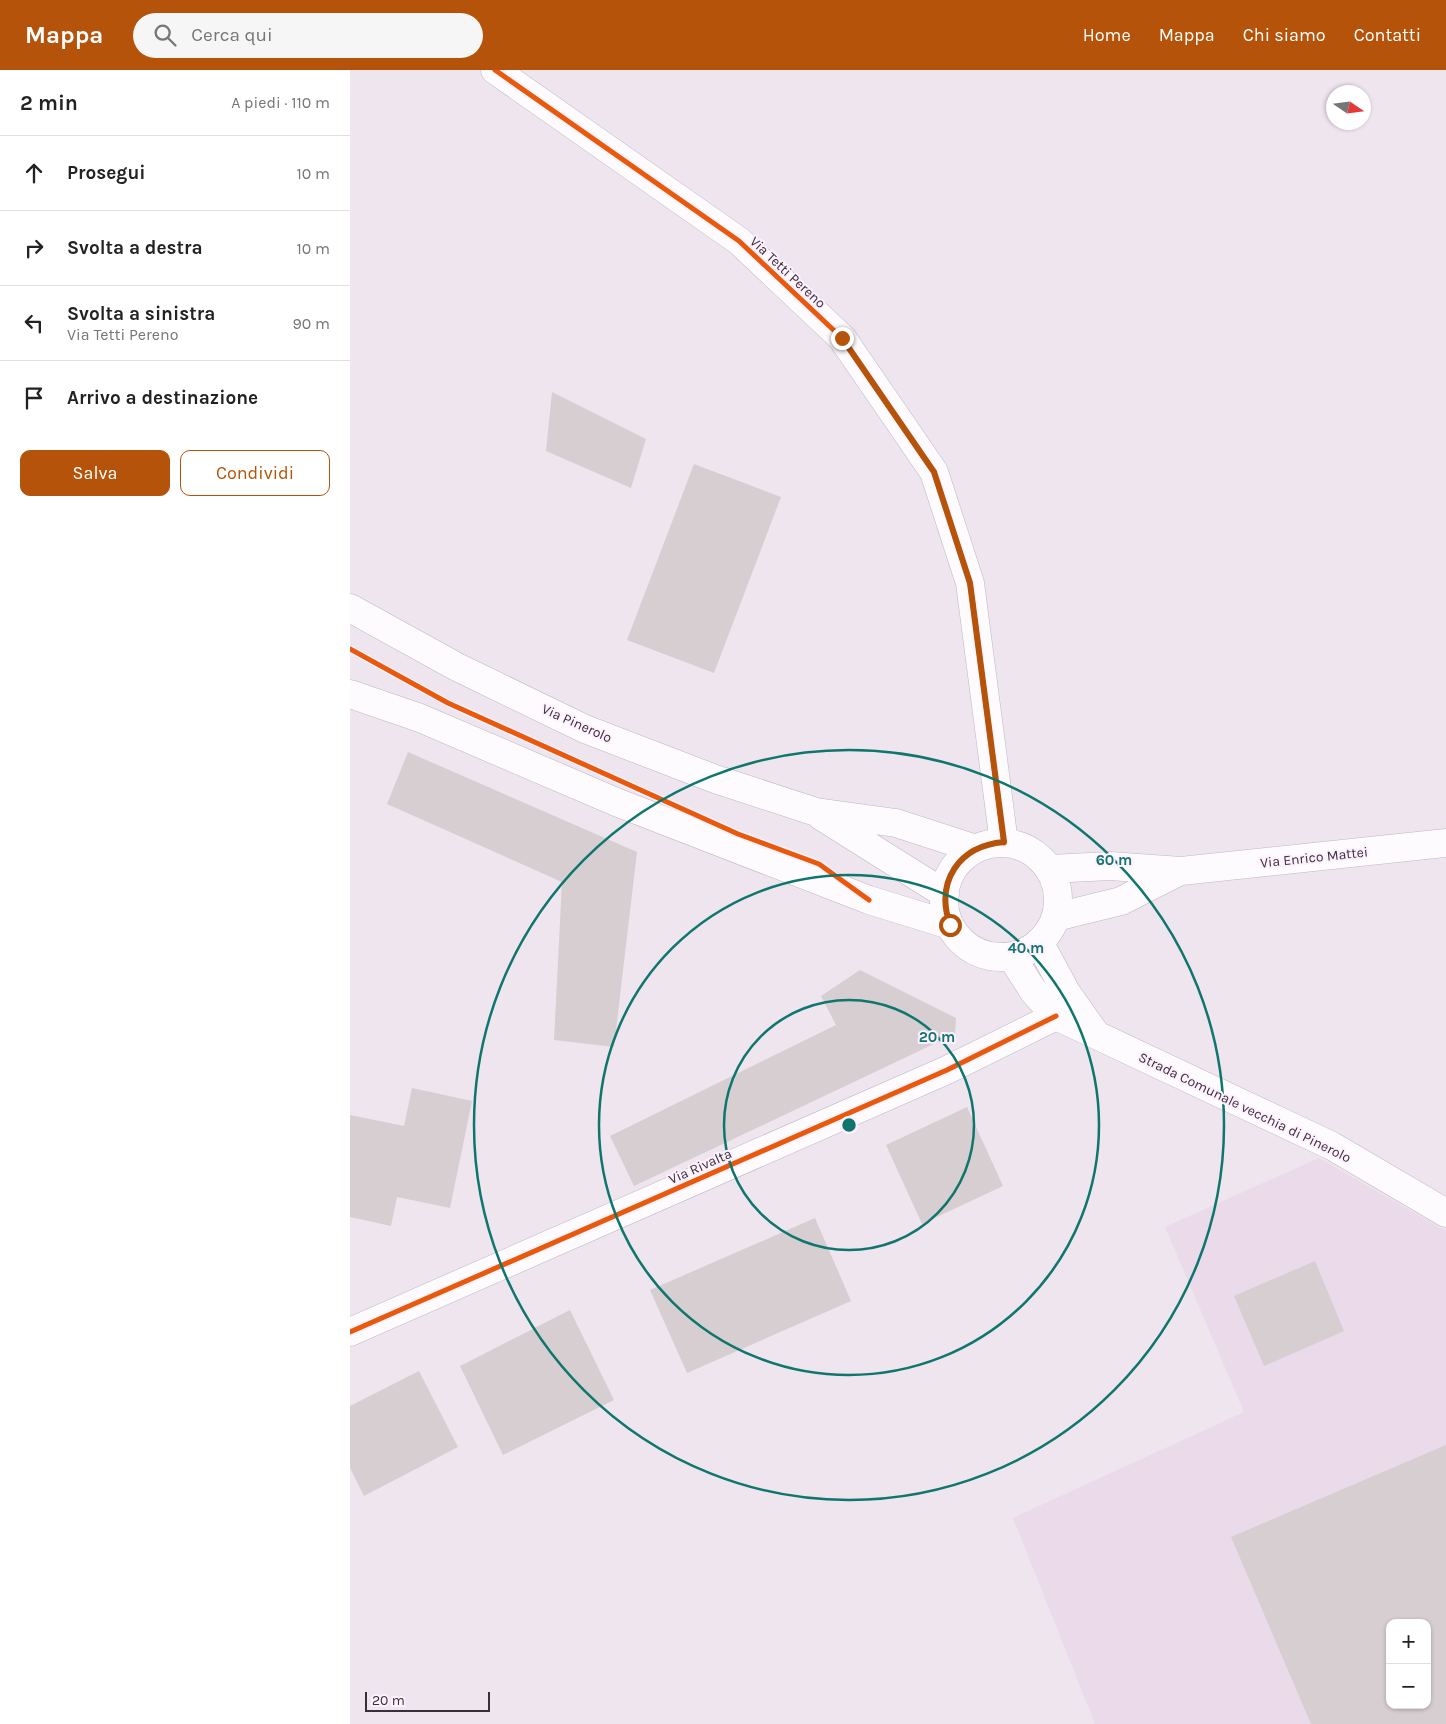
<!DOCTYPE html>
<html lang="it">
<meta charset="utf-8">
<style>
:root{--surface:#fff;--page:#f6f6f6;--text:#222;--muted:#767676;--line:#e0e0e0;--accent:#b45309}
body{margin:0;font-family:Karla,sans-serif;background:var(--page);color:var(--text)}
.controls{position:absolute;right:15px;bottom:15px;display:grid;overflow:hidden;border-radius:10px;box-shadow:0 1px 4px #0004}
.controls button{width:45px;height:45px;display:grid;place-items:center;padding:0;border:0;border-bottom:1px solid var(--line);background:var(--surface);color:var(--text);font:25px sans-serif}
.compass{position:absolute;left:976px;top:15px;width:45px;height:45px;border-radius:50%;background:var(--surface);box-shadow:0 1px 4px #0004;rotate:103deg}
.scale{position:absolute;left:15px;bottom:12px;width:125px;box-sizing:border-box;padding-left:5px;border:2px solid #373036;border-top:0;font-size:14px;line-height:18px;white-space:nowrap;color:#373036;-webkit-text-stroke:4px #fef0fe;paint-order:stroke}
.stop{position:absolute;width:15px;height:15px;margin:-11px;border:4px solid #b45309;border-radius:50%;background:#fff}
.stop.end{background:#b45309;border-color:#fff;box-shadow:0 1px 5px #0008}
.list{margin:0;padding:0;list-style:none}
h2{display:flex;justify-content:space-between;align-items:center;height:65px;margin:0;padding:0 20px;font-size:21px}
h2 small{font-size:16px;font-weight:400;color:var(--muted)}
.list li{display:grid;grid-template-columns:32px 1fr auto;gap:15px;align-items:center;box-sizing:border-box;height:75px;padding:0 20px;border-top:1px solid var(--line)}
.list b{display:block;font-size:19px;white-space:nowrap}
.list p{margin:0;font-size:16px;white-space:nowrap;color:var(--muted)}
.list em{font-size:16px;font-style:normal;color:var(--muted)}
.actions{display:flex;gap:10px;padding:15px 20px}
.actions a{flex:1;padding:11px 0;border:1px solid var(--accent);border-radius:10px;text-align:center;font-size:18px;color:var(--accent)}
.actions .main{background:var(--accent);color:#fff}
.icon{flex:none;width:28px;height:28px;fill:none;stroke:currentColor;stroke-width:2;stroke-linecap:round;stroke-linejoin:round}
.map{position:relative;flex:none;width:1096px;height:1654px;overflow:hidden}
header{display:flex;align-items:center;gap:30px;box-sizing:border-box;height:70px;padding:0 25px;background:var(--accent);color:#fff}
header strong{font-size:24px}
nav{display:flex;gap:28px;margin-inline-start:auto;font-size:18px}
.search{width:350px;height:45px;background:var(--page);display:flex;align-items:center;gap:12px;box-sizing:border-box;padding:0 18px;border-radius:28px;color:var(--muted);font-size:19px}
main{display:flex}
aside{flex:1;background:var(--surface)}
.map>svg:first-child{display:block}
</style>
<header>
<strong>Mappa</strong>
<div class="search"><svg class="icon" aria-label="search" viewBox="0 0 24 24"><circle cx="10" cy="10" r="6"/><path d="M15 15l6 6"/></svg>Cerca qui</div>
<nav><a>Home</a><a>Mappa</a><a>Chi siamo</a><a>Contatti</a></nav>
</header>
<main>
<aside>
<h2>2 min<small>A piedi · 110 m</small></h2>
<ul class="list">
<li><svg class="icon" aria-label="ahead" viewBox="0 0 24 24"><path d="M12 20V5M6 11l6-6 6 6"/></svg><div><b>Prosegui</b></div><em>10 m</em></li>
<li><svg class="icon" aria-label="right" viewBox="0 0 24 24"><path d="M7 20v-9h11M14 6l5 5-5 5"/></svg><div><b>Svolta a destra</b></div><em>10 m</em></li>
<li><svg class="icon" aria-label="left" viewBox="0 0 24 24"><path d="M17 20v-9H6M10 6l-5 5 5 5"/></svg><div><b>Svolta a sinistra</b><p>Via Tetti Pereno</p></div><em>90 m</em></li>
<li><svg class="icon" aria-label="arrive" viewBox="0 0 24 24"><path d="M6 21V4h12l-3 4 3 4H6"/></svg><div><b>Arrivo a destinazione</b></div></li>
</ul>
<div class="actions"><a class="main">Salva</a><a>Condividi</a></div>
</aside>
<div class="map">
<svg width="1096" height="1654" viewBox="0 0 1096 1654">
<rect width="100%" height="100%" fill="#efe5ef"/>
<path fill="#eadaea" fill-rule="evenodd" d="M969 1088 1096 1161V1654H745L663 1448 894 1342 815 1157ZM1040 1553H1077V1635H1040Z"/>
<path fill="#d7ced1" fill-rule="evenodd" d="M202 322 296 369 281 418 196 381Z
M344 394 431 427 364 603 277 570Z
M58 682 287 782 264 977 204 970 212 812 37 734Z
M510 900 606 948 605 964 284 1116 260 1066 486 955 471 926Z
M62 1018 122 1031 100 1138 47 1127 41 1156 0 1147V1045L54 1056Z
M617 1037 653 1116 572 1154 536 1075Z
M465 1148 501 1231 337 1303 300 1220Z
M965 1191 994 1261 914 1296 884 1226Z
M220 1240 264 1330 153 1385 110 1296Z
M69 1301 108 1377 14 1426 0 1398V1336Z
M1096 1375V1654H961L881 1467ZM1040 1553H1077V1635H1040Z"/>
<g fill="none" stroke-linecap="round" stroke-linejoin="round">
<defs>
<path id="minor" d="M145 0 389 171 492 268 584 402 620 513 654 773
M0 538 107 597 235 659 365 709 466 742 546 753 626 779
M0 624 70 648 266 732 519 830 600 855
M471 746 595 824
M594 830a57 57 0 1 1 114 0a57 57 0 1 1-114 0Z
M700 799 760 796 831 801 1096 773
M706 847 771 831 830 801
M689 872 716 922 745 963
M661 886 684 922 706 946 982 1076 1096 1143
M0 1262 597 1000 706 946"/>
</defs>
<use href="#minor" stroke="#beb7be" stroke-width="29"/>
<use href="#minor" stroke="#fdfbfd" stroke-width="28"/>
<defs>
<path id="cycleway" d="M145 0 389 171 492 268 584 402 620 513 654 773
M0 579 98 633 388 764 469 794 519 830
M0 1262 597 1000 706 946"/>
</defs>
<use href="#cycleway" stroke="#fef0fe" stroke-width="8"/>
<use href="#cycleway" stroke="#e8590c" stroke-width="5"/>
</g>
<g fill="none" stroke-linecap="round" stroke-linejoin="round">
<path stroke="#b45309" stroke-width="6" d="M492 268 584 402 620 513 654 772C609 776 585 811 600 855"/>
</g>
<g fill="none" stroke="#0f766e" stroke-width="2.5">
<circle cx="499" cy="1055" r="125"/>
<circle cx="499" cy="1055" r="250"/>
<circle cx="499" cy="1055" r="375"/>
</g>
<g text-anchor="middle" stroke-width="4" stroke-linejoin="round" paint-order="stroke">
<g font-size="14" fill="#373036" stroke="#fef0fe">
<text transform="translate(438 202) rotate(43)" y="5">Via Tetti Pereno</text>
<text transform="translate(227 653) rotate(24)" y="5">Via Pinerolo</text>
<text transform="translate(964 787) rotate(-6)" y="5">Via Enrico Mattei</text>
<text transform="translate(895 1037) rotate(26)" y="5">Strada Comunale vecchia di Pinerolo</text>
<text transform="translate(350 1096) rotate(-24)" y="5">Via Rivalta</text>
</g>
</g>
<circle cx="499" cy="1055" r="8" fill="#0f766e" stroke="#fef0fe" stroke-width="2.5"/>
<g font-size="15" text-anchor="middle" font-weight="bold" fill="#0f766e" stroke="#fef0fe" stroke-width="4" stroke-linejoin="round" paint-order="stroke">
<text x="764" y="795">60 m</text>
<text x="676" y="883">40 m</text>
<text x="587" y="972">20 m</text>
</g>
</svg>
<div class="controls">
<button>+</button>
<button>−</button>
</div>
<svg class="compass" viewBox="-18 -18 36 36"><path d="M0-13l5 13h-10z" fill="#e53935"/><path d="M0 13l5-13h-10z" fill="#767676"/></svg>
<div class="scale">20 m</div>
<div class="stop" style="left:600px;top:855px"></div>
<div class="stop end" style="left:492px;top:268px"></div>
</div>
</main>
